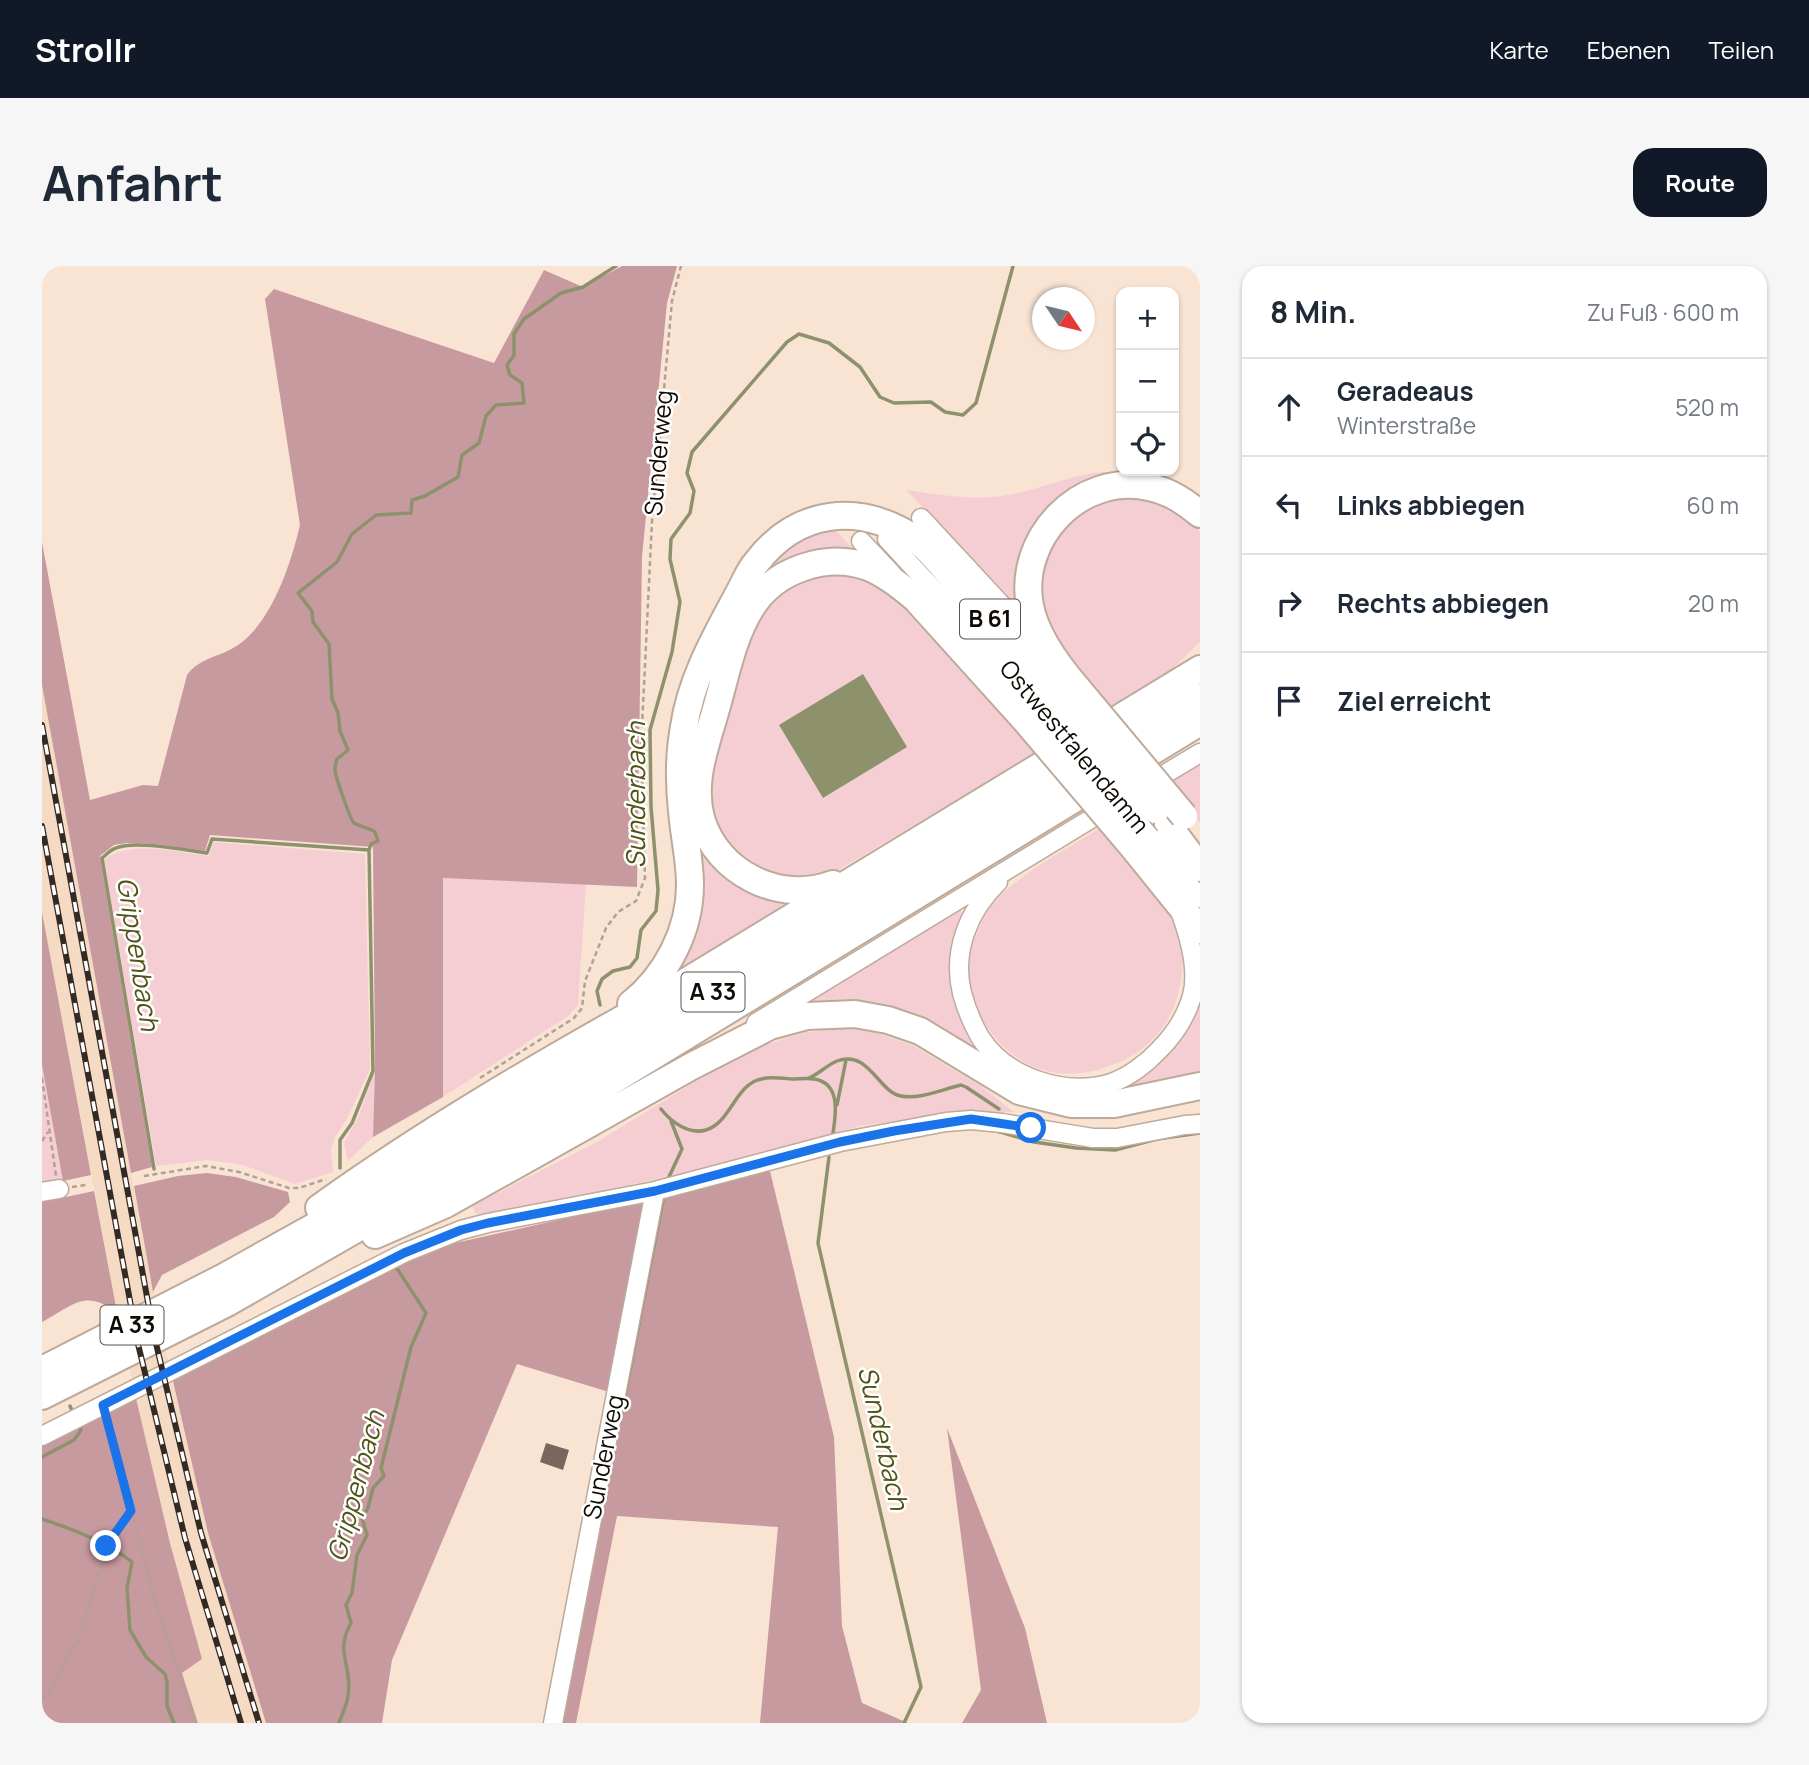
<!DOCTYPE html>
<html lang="de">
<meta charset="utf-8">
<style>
:root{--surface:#fff;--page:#f6f6f7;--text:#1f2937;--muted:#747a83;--line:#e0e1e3;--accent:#111827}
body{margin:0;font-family:Manrope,sans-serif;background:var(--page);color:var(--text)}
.controls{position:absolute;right:21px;top:21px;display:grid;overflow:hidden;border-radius:14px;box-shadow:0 2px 5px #0004}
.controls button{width:63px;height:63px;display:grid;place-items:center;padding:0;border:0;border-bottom:2px solid var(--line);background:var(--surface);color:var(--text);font:35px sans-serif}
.compass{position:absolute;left:990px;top:21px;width:63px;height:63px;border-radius:50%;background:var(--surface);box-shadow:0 2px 5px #0004;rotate:125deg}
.stop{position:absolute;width:21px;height:21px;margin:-16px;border:5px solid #1a73e8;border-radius:50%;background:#fff}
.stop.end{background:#1a73e8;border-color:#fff;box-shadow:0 2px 7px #0008}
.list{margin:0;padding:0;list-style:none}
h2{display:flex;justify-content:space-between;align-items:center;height:91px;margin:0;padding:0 28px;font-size:30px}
h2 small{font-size:23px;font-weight:400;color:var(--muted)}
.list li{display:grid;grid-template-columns:46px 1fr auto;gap:21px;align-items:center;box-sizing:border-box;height:98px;padding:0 28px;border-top:2px solid var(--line)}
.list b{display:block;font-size:26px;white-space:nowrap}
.list p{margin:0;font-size:23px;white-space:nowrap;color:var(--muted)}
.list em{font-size:23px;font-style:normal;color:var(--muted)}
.icon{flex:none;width:38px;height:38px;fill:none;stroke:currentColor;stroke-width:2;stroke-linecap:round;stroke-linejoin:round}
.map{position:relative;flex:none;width:1158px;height:1457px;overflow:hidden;border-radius:21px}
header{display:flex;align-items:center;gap:42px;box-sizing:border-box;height:98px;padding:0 35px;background:var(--accent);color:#fff}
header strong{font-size:33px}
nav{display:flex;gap:38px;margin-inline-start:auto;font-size:24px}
.intro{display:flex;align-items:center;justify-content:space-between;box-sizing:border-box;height:168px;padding:0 42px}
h1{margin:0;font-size:49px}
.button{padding:18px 32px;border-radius:21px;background:var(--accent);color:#fff;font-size:24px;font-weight:700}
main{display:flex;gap:42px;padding:0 42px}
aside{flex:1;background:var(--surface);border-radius:21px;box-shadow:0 2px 5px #0004}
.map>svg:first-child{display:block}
</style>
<header>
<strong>Strollr</strong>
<nav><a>Karte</a><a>Ebenen</a><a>Teilen</a></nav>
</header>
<div class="intro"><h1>Anfahrt</h1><a class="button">Route</a></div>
<main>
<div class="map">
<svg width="1158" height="1457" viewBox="0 0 1158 1457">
<rect width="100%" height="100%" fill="#f9e4d4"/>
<path fill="#f5dac4" d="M0 419 107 1006 136 1140 166 1267 224 1457H156L140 1407 160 1393 128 1277 98 1152 69 1014 0 646Z"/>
<path fill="#f5ced3" d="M1061 206C1094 207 1129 214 1158 231V240L1146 230H1028L979 343 864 224C899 229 932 235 966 229 999 223 1028 209 1061 206Z
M1083 231C1110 232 1142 243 1158 266V376L1129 404 1070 442C1036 402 993 366 1000 309 1003 291 1007 279 1020 266 1040 243 1052 235 1083 231Z
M790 260 815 287 735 304 650 496 660 425 718 306 753 272Z
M782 307 821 310 866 339 996 486 791 607 774 612 728 611 685 583 669 552 665 513 709 361 719 345 744 320Z
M1158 497V557L1126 516Z
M1058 562C1075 584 1093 606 1111 628 1118 637 1129 647 1134 658 1145 683 1141 716 1132 741 1122 766 1102 785 1078 796 1055 806 1029 811 1005 805 949 791 913 726 933 672 938 659 944 644 953 635 982 605 1023 584 1058 562Z
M171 576 323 588 328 803 305 853 293 871 289 884 291 906 253 918 201 899 166 894 114 900 62 593C92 574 133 586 167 590Z
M667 585 757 632 632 712 656 594Z
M401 612 544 618 536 739 526 750 401 831Z
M918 644 920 647C902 683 904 722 920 758 923 764 926 773 930 778 936 785 945 790 952 795L910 774 757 742Z
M1156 678 1158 681V812L1097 825 1052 827 1132 779Z
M817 761 870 779 939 820 972 846H927L818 860 692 896 447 950 434 948 430 940 553 877 682 798 719 780 764 766Z
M0 799 21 915 0 919Z
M333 804 331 871 306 895 302 877 317 849Z"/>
<path fill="#c79aa0" d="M580 0H635L625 37 600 291 595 621 401 612V831L331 871 333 804 331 581 168 569 163 585 115 578 85 577 72 579 58 590 110 901 89 907 0 419V276L48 534 101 519 116 520 145 409C158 391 179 391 196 379 230 356 249 297 258 259L223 33 232 23 452 97 502 4 541 21Z
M0 646 49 909 21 915 24 931 52 925 75 1046C42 1023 32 1039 0 1056V919L21 915 0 799Z
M728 905 792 1171 800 1360 820 1437 866 1457H718L736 1261 575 1250 534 1457H517L616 935 622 931Z
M165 907 194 911 246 926 248 936 232 951 120 1009 111 1026 92 920 136 910Z
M597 936 601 940 567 1126 475 1098 350 1394 340 1457H224L166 1267 130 1111 346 1004 413 977Z
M93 1128 128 1277 160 1393 140 1407 156 1457H0V1178Z
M905 1162 983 1362 1005 1457H920L939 1424Z"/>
<path fill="#8e926c" d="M821 408 865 481 781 532 737 459Z"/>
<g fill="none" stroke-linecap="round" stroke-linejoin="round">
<path stroke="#8e926c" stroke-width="3.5" d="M558 739 555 725 560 713 571 705 588 701 595 692 599 664 614 645 616 624 609 541 608 464 630 386 638 336 628 293 629 273 648 247 652 225 645 207 650 186 745 76 757 68 787 77 818 101 838 131 852 137 889 136 903 146 921 149 934 137 971 0
M767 812C777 808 785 799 795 795 827 783 836 826 859 830 877 834 901 823 919 819L924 821 957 843
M795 839 804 794
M619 843C629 856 647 869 664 864 687 857 692 825 713 815 725 810 738 812 750 813 757 813 765 812 772 813 799 817 794 848 791 867
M955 865 992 876 1034 882 1073 884 1115 873 1158 867
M787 891 776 977 879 1421 862 1457
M298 902V874L310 857 331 805 327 584 329 578 336 575 333 566C326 561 318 561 312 557 309 555 293 510 293 504 293 500 294 497 295 493L306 484 298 465 296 447 290 433 287 378 271 356 270 345 256 327 295 296 310 268 334 249 369 247 370 234 383 230 416 211 420 189 437 177 444 150 454 139 482 137 480 117 468 109 465 99 472 89V68L482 53 519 27 541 21 574 0
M112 903 60 592C64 589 69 583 74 582 93 574 143 584 165 587L170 573 327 584
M626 913 640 883 629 855
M28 1140 32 1149
M578 1156 621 934
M0 1191 32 1174 39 1164 37 1159
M0 1253C30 1263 65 1276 90 1296L85 1322 88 1364 104 1391 123 1408 125 1416V1440L132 1457
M297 1457C300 1448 305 1439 306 1430 311 1399 292 1387 309 1357L304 1339 310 1327 315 1289 325 1269 320 1252 326 1242 331 1222 342 1210 339 1202 369 1081 384 1047 354 1001"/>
</g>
<path fill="#7d655f" d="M504 1177 527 1184 521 1204 498 1196Z"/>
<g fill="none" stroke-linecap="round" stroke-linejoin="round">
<defs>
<path id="minor" d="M879 252 997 379
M845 273 1002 443
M819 275 850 308
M1103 520 1158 487
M1108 571 1158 632
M956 616C926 645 910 686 920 727 924 742 930 757 938 771 964 812 1023 831 1069 817 1087 811 1105 797 1117 784 1132 769 1144 751 1150 730 1157 704 1148 673 1139 648
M714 757 1070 540
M0 926 17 923
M0 1170 362 987 419 964 446 957 613 925 798 876 904 856 929 854 960 857 1051 872H1075L1143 859 1158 858
M511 1457 613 925"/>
<path id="highway" d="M1036 423C1016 400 994 371 988 340 975 273 1037 206 1107 221 1127 225 1142 235 1158 248
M1126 559 1158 602
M1091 581 1158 664
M791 618C739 638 675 608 659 552 649 515 664 479 674 443 684 409 690 373 709 342 732 304 784 286 826 301 844 308 860 321 874 333L984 455
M589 738C624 710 648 665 648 619 648 594 642 570 640 545 637 517 637 488 642 461 649 412 675 368 698 325 703 316 707 305 714 297 755 243 817 236 873 273 888 283 901 301 913 315 949 353 984 393 1019 433
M277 942C383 866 496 800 609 737L1158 403
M333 969 404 938 650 800 728 760 765 750 813 748 846 754 878 765 977 825 1029 838H1072L1158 820
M0 1104 180 1012 365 909 1158 432
M0 1130 185 1037 529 840 1158 456"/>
</defs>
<use href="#minor" stroke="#bdaa9a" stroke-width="21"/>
<use href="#highway" stroke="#bdaa9a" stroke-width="30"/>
<path stroke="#b1a194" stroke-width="2.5" stroke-dasharray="5 3.5" stroke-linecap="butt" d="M0 812 14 910
M438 812 532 752 540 742 543 715 564 662 576 646 594 635 603 612 599 481 610 255 630 35 639 0
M0 875 6 866
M102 910 164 900 197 906 247 922H257L284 913
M30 921 44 919
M65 1154 111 1325 153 1457
M0 1433 6 1427 39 1370 64 1280 89 1245"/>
<use href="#minor" stroke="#fff" stroke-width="18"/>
<use href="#highway" stroke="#fff" stroke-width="26"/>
<defs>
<path id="rail" d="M0 459 112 1069 159 1267 217 1457
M0 560 96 1078 143 1272 199 1457"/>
</defs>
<use href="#rail" stroke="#332a24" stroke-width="6"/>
<use href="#rail" stroke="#fff" stroke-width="3.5" stroke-dasharray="10" stroke-linecap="butt"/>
<defs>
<path id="minor-bridge" d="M1002 443 1108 571"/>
<path id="highway-bridge" d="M1036 423 1142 550
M1019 433 1114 544
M984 455 1091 581"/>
</defs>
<use href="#minor-bridge" stroke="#bdaa9a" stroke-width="21" stroke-linecap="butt"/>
<use href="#highway-bridge" stroke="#bdaa9a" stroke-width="30" stroke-linecap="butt"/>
<use href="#minor-bridge" stroke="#fff" stroke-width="18"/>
<use href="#highway-bridge" stroke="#fff" stroke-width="26"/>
</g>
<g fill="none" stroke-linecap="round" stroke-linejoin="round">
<path stroke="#1a73e8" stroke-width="9" d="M64 1280 89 1245 61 1139 362 987 419 964 446 957 613 925 798 876 852 865 929 853 989 862"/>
</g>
<g text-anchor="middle" stroke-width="5" stroke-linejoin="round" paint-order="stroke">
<g fill="#fff" stroke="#585450" stroke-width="2">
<rect x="918" y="333.5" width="60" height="39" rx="5"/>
<rect x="639.5" y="706.5" width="63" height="39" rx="5"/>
<rect x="58.5" y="1039.5" width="63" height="39" rx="5"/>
</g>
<g font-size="23" font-weight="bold" fill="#100a05">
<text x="948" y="361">B 61</text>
<text x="671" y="734">A 33</text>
<text x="90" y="1067">A 33</text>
</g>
<g font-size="24" fill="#100a05" stroke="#fff">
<text transform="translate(617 187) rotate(-85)" y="8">Sunderweg</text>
<text transform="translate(1032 481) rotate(50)" y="8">Ostwestfalendamm</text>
<text transform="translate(562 1191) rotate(-79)" y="8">Sunderweg</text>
</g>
<g font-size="26" font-style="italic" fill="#4f5314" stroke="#fff">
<text transform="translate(594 529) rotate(-90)" y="9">Sunderbach</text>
<text transform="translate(96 688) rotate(81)" y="9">Grippenbach</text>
<text transform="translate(841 1172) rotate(77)" y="9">Sunderbach</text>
<text transform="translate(314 1220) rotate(-75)" y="9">Grippenbach</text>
</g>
</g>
</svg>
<div class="controls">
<button>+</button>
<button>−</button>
<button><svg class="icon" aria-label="locate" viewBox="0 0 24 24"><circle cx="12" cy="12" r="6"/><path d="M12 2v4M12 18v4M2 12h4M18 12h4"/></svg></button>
</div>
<svg class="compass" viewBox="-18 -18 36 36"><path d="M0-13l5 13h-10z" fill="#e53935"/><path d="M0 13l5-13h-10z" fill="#747a83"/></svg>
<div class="stop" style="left:989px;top:862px"></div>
<div class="stop end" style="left:64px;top:1280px"></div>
</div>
<aside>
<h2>8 Min.<small>Zu Fuß · 600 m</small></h2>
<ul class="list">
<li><svg class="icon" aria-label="ahead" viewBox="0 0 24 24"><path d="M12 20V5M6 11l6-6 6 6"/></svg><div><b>Geradeaus</b><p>Winterstraße</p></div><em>520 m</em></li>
<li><svg class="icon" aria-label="left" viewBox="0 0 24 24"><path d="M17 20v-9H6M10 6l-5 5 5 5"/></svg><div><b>Links abbiegen</b></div><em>60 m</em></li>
<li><svg class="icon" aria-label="right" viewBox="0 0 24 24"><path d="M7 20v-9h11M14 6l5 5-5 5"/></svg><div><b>Rechts abbiegen</b></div><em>20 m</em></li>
<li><svg class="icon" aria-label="arrive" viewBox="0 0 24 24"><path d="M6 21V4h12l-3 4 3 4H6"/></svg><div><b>Ziel erreicht</b></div></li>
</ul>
</aside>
</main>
